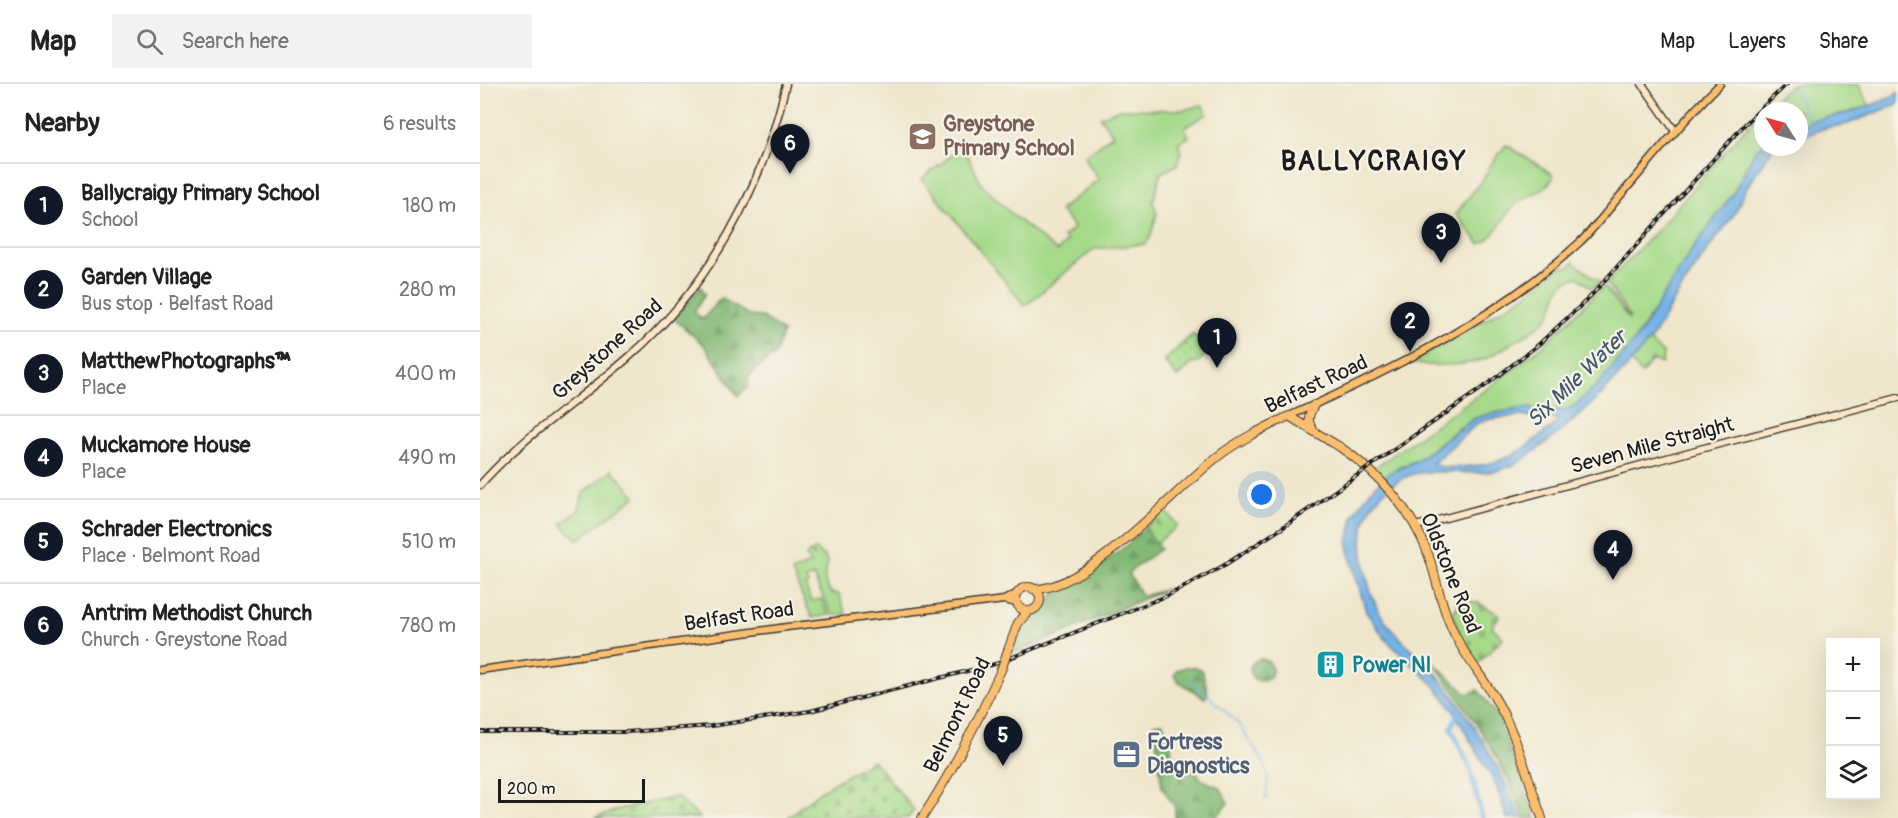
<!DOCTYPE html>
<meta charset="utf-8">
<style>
:root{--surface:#fff;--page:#f2f2f2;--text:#222;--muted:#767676;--line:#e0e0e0;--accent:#111827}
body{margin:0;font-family:Pangolin,sans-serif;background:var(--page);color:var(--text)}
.controls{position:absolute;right:18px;bottom:18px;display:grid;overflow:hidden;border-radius:0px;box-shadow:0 6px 24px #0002}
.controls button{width:54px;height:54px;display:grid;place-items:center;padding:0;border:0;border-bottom:2px solid var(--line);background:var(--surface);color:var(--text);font:30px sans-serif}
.compass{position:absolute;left:1274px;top:18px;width:54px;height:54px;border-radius:50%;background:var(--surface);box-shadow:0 6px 24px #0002;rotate:307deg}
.scale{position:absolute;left:18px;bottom:15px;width:147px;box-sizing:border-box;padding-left:6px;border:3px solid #1c1c1c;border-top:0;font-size:16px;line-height:21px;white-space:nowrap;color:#1c1c1c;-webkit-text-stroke:4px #f7f3e8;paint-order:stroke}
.you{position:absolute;left:782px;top:411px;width:21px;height:21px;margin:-15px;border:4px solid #fff;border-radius:50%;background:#1a73e8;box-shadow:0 0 0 9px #1a73e833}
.badge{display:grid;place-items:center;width:39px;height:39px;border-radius:50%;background:var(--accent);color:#fff;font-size:20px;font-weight:700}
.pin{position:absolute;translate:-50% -50px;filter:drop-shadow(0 2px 3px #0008)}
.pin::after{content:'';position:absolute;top:32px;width:21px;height:18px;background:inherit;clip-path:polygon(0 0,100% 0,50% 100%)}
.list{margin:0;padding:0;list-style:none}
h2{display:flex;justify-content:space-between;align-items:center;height:78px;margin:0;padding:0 24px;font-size:26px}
h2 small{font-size:20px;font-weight:400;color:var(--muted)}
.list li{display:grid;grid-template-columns:39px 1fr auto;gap:18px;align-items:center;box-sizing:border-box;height:84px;padding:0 24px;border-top:2px solid var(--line)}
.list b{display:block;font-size:22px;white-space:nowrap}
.list p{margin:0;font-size:20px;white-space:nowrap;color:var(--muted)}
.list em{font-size:20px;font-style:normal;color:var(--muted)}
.icon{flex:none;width:33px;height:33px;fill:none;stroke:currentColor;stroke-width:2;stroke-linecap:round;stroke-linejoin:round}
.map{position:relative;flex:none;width:1418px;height:734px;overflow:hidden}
header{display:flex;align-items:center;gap:36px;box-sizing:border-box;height:84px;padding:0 30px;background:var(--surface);border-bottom:2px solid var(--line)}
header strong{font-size:28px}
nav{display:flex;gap:33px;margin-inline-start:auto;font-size:21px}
.search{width:420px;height:54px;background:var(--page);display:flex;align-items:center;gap:15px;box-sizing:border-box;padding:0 21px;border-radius:0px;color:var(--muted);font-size:22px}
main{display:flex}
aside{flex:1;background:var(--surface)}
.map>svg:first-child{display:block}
</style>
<header>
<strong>Map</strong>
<div class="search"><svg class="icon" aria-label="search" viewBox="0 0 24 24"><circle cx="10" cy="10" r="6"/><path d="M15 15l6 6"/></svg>Search here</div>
<nav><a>Map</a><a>Layers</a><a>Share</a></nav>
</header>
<main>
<aside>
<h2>Nearby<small>6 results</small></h2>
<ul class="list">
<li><span class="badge">1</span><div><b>Ballycraigy Primary School</b><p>School</p></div><em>180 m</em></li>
<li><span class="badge">2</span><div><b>Garden Village</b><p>Bus stop · Belfast Road</p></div><em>280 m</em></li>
<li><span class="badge">3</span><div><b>MatthewPhotographs™</b><p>Place</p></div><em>400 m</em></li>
<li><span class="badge">4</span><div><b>Muckamore House</b><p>Place</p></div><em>490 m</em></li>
<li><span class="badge">5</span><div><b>Schrader Electronics</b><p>Place · Belmont Road</p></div><em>510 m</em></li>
<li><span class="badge">6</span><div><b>Antrim Methodist Church</b><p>Church · Greystone Road</p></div><em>780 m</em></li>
</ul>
</aside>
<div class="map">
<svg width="1418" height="734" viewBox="0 0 1418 734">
<defs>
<pattern id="forest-firs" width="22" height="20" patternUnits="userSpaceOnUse" patternTransform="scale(1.5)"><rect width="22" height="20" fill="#84ba76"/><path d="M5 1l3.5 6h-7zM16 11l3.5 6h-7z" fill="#719f66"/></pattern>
<pattern id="cemetery-stones" width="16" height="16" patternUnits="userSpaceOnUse" patternTransform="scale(1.5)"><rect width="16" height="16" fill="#a6da8a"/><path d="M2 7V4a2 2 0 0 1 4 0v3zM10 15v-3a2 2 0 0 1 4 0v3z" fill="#8eba76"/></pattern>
<pattern id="park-dots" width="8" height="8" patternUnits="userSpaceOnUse" patternTransform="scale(1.5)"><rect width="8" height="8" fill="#a6da8a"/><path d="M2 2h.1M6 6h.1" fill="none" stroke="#8eba76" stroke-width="1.8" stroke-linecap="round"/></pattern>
</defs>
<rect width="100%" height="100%" fill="#f7f3e8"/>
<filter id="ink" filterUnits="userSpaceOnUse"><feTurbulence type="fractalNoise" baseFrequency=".0167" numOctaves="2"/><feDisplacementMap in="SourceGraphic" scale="12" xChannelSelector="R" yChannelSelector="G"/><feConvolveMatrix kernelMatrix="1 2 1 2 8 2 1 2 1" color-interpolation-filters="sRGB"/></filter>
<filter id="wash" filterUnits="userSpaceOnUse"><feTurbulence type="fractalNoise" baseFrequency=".008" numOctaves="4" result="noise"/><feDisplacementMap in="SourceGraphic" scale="24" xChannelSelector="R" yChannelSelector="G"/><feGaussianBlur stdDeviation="1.35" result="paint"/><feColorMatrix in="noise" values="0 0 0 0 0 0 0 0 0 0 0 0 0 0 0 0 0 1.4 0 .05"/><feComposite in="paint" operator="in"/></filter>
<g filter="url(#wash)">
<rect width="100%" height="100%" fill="#efe6cb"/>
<path fill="#a6da8a" stroke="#617b53" stroke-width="1.5" d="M1311 0H1378L1390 22 1355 32 1331 36 1319 44V27H1283V60L1275 67 1254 108 1209 171 1197 192 1148 266 1120 298 1096 321 1089 325 1080 327 1045 324 1015 329 979 344 937 376 920 383 904 394 893 385 1029 289 1066 259 1124 202 1149 235 1150 234 1127 199 1178 145 1270 39Z
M722 21 727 30 705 43 709 53 698 59 701 67 697 81 681 89 673 118 677 129 670 154 664 160 614 165 545 222 442 95 483 62 501 100 535 133 577 167 587 157 583 153 594 144 580 126 619 95 604 73 633 50 620 33 639 25 703 26Z
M1026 61 1071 89 1073 94C1062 111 1048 109 1035 121 1022 133 1016 154 1000 160L976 130 1009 87V83Z
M1093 178 1120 198 1112 204 1098 193C1071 198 1079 220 1067 234 1056 246 1043 253 1029 261 1022 265 1016 269 1009 273 991 282 950 283 931 279L1040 215 1083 180 1084 184 1091 182Z
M1169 257 1183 269 1182 280 1172 276 1162 290 1151 278Z
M132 386 156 412 98 456 81 440 99 426 103 409Z
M335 465 342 472 344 471 348 480C342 491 344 500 351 509L359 510 366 530 352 531 333 492 326 495 328 500 325 502 331 517 341 515 349 531 332 534 312 488 331 479 326 472 330 468 335 473 332 468Z"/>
<path fill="url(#forest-firs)" stroke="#506b49" stroke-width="1.5" d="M220 202 225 210 214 228 223 235 241 214 270 232 282 233 303 248 295 271 278 283 268 294V303L258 312 224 261 194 235Z
M665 444 680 465 648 489 662 512 687 505 533 570 548 535 567 518 579 505 620 482 646 462Z
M770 586a11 11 0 1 1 22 0a11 11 0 1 1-22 0Z
M954 579 987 610 998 606 1017 631 1056 734H1043C1025 676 988 627 954 579Z
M705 583H714L722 586 728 609 725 614 699 598 694 592 697 586Z
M683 639 691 662 692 674 704 672 722 696 740 703 748 719 736 734H695V723L682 703 674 640Z"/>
<path fill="url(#cemetery-stones)" stroke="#617b53" stroke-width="1.5" d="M684 425 698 442 676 459 665 444Z
M982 515 998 519 1020 531 1012 543 1023 554 998 579 980 551 973 528Z
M393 676 434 726 428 734H307L340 707Z
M197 713 220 734H115L143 724Z"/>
<path fill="url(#park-dots)" stroke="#617b53" stroke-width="1.5" d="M713 250 730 267 716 280 713 279 697 293 684 277Z"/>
<path fill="#73b1e6" stroke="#486681" stroke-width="1.5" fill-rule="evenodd" d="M1418 8V20L1368 40 1345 44 1319 54V44C1331 33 1349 34 1364 30 1383 24 1402 19 1418 8Z
M1283 60V63H1294C1283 78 1272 93 1263 110 1260 116 1259 122 1256 127 1245 144 1231 160 1220 177 1211 191 1201 205 1192 220 1185 230 1180 242 1173 252 1136 299 1093 341 1044 375 1012 398 975 384 939 389 928 390 919 396 910 403 875 429 879 466 890 505 901 547 933 561 958 592 992 635 1021 683 1040 734H1027L1016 701 971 623 954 601 906 556 886 528 870 472 868 460 873 432 890 407 909 389 938 376 995 334 1009 330 1046 324 1085 326 1096 321 1120 298 1157 254 1210 169 1254 108 1275 67ZM1039 332 1076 335 1077 339C1041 367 1024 383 976 383 968 384 960 384 953 379L998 339 1011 335Z"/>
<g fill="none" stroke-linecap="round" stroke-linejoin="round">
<path stroke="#73b1e6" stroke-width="1.5" d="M1313 3 1329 37
M711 596 757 638 783 677 788 692 786 715"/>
<path stroke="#73b1e6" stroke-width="5" d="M979 627 971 644 990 684 1002 734"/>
</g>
</g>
<g filter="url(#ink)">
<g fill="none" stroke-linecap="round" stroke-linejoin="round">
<defs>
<path id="secondary" d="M1162 0 1195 47
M0 401C43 352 100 316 149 273 229 203 283 104 306 0
M936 442 1220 365 1418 314"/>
<path id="primary" d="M809 332C910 287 1020 233 1101 157 1117 141 1131 122 1146 105 1176 70 1206 33 1240 0
M524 516 538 509
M0 586 307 543 476 522 524 516 536 519"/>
<path id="highway" d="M833 346C826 337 829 330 834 321
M536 515a12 12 0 1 1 24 0a12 12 0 1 1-24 0Z
M553 505C605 508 695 406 737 373 759 356 784 344 809 332 826 343 843 353 860 363 897 388 931 425 947 467 957 494 961 524 974 549 987 577 1009 600 1022 627 1040 661 1049 698 1062 734
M527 569 538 539 549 527
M442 734C473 686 498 637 521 586"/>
</defs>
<use href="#secondary" stroke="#3c3a36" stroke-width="9"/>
<use href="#primary" stroke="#3c3a36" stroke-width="9"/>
<use href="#highway" stroke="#3c3a36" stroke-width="10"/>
<use href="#secondary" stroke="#fde5c5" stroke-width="6"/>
<use href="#primary" stroke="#fbbe6e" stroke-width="6"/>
<use href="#highway" stroke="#fbbe6e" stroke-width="8"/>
<defs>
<path id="rail" d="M0 648H146L231 642 330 627 515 580 689 511 743 482 802 444 1005 302 1059 260 1109 214 1265 40 1307 0"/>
</defs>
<use href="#rail" stroke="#1c1c1c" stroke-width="4"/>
<use href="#rail" stroke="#f7f3e8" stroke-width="1.5" stroke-dasharray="4.5" stroke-linecap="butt"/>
<defs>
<path id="highway-bridge" d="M521 586 527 569"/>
</defs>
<use href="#highway-bridge" stroke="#3c3a36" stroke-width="10" stroke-linecap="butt"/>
<use href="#highway-bridge" stroke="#fbbe6e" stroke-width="8"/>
</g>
</g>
<defs>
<symbol id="school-square" viewBox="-11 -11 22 22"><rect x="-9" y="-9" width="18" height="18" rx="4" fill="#8d6e63" stroke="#f7f3e8"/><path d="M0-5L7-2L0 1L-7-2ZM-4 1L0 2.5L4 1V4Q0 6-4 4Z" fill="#fff"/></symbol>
<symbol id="building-square" viewBox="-11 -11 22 22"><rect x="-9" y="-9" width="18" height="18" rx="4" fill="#0f9aa8" stroke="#f7f3e8"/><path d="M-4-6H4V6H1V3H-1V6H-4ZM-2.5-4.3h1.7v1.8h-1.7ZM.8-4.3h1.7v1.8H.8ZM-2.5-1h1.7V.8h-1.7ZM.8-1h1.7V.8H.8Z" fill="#fff"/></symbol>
<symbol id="office-square" viewBox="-11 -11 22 22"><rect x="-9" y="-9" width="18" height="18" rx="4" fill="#5c6f8a" stroke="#f7f3e8"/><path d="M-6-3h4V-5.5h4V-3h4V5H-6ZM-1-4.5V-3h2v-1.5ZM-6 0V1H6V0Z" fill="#fff"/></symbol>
</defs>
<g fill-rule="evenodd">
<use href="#school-square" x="426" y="36" width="33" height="33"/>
<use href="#building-square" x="834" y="564" width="33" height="33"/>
<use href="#office-square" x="630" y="654" width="33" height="33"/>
</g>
<g text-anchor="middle" stroke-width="4.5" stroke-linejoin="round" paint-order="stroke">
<g font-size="21" font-weight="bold" fill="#785e54" stroke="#f7f3e8" text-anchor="start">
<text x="463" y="47">Greystone<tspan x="463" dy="24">Primary School</tspan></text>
</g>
<g font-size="21" fill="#1c1c1c" stroke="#f7f3e8">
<text transform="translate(127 265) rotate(-42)" y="7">Greystone Road</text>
<text transform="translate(836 300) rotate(-25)" y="7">Belfast Road</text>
<text transform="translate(1172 361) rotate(-15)" y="7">Seven Mile Straight</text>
<text transform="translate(971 489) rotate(68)" y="7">Oldstone Road</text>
<text transform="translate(259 532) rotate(-8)" y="7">Belfast Road</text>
<text transform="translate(477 631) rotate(-64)" y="7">Belmont Road</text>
</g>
<g font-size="21" font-weight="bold" fill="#0d838f" stroke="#f7f3e8" text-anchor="start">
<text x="872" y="588">Power NI</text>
</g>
<g font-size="21" font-weight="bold" fill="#4e5e75" stroke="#f7f3e8" text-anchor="start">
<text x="667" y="665">Fortress<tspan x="667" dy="24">Diagnostics</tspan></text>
</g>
<g font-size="22" font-style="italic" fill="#3f586d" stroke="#f7f3e8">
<text transform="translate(1096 294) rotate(-44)" y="8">Six Mile Water</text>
</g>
<g font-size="27" font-weight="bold" letter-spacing="1.5" fill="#1c1c1c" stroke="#f7f3e8">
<text x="894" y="86">BALLYCRAIGY</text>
</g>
</g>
</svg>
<div class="controls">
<button>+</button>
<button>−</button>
<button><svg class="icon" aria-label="layers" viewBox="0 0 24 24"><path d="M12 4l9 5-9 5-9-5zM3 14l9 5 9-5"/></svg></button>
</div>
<svg class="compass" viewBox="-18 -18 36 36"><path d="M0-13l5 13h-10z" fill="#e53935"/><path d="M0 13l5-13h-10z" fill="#767676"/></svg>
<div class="scale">200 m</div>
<div class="you"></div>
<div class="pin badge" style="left:737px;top:284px">1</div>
<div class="pin badge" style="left:930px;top:268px">2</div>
<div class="pin badge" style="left:961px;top:179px">3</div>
<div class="pin badge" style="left:1133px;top:496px">4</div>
<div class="pin badge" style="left:523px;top:682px">5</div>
<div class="pin badge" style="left:310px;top:90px">6</div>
</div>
</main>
